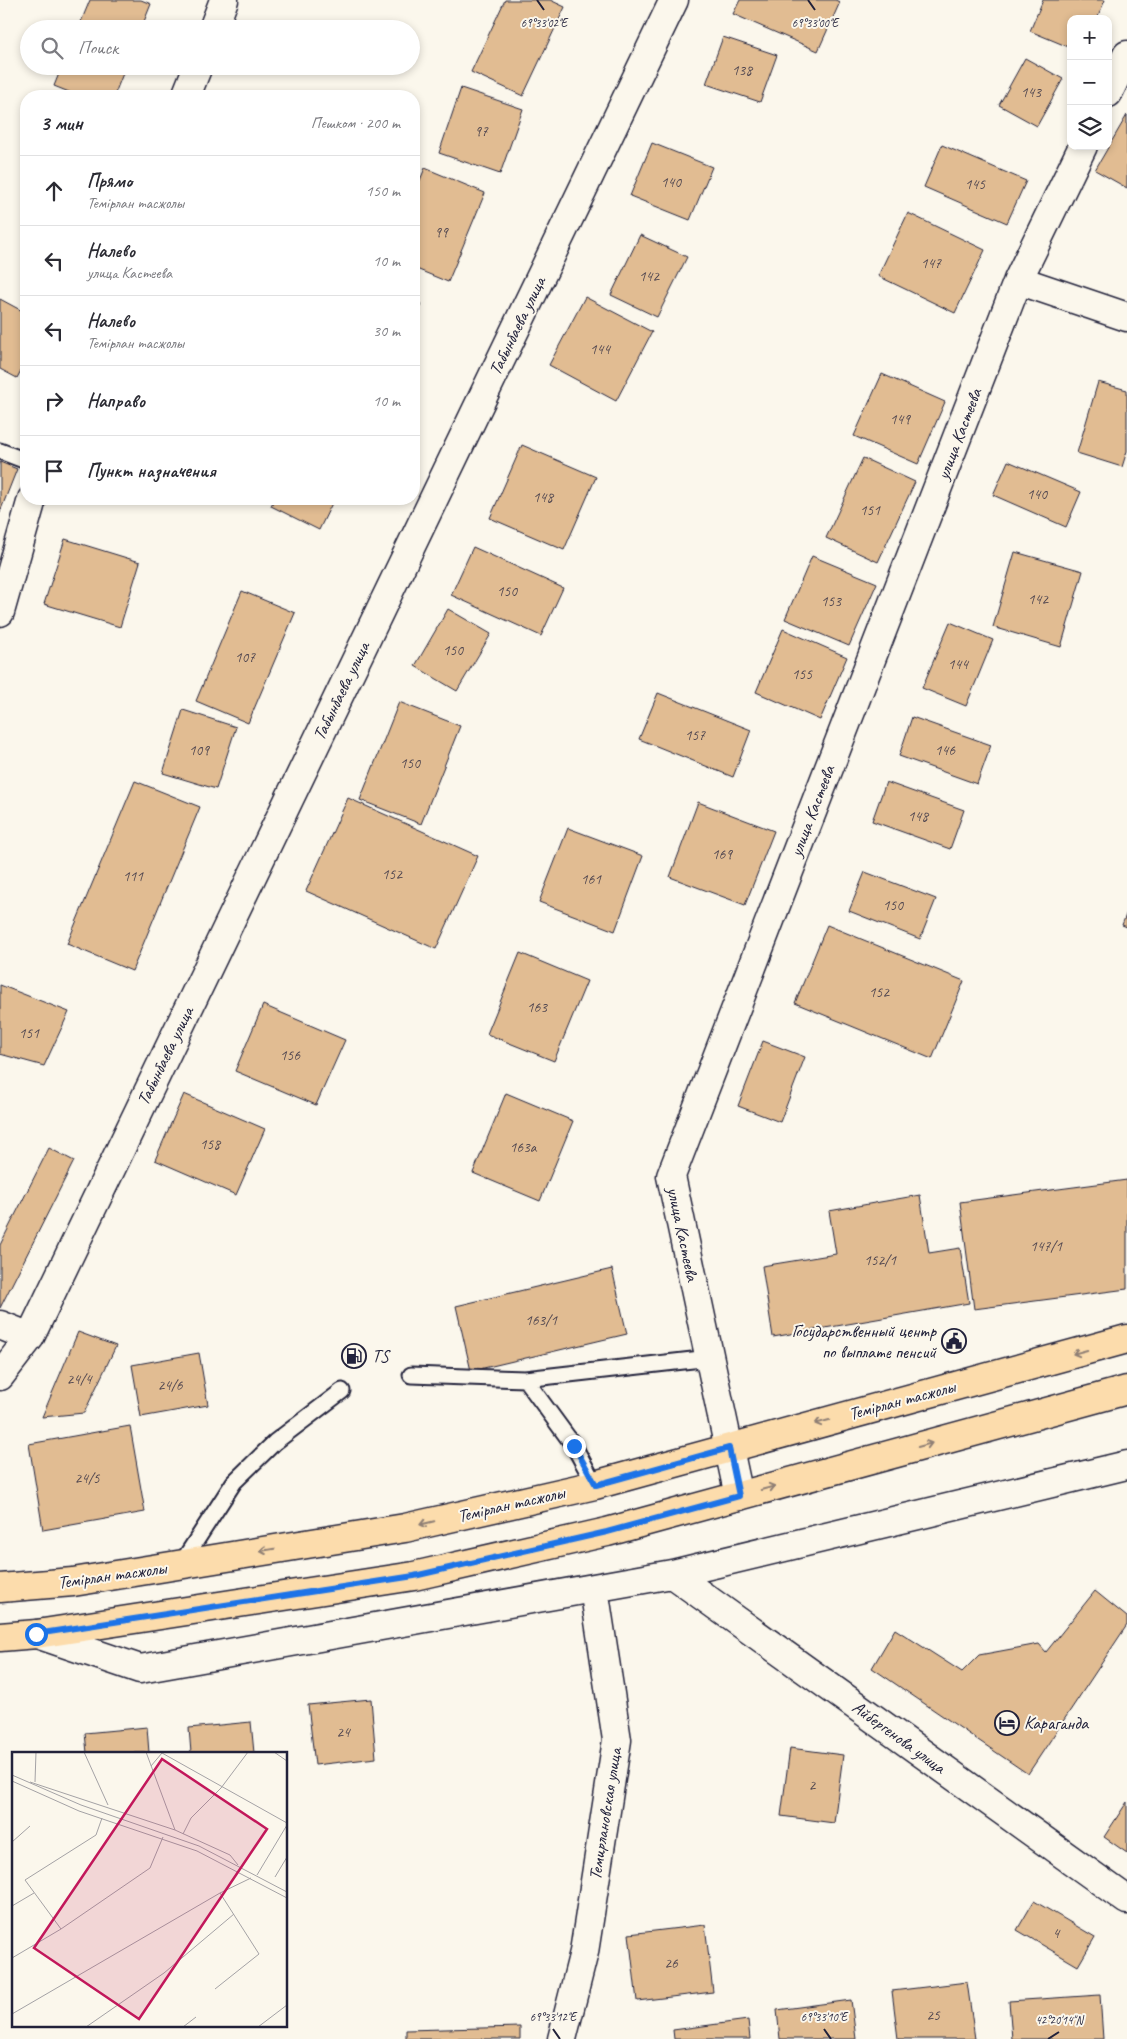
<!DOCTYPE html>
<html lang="ru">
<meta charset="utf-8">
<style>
:root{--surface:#fff;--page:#f7f7f7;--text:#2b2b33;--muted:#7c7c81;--line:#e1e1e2}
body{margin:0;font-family:Caveat,sans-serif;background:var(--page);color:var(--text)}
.controls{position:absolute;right:15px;top:15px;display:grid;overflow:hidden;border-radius:10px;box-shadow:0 2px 8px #0003}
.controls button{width:45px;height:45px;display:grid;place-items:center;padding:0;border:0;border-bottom:1px solid var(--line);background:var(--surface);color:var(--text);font:25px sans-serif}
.stop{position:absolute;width:15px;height:15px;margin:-11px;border:4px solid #1a73e8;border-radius:50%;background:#fff}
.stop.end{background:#1a73e8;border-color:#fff;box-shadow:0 1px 5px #0008}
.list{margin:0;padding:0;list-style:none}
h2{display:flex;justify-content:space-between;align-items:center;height:65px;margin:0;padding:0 20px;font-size:21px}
h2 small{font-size:16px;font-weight:400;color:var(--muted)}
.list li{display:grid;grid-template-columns:32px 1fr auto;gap:15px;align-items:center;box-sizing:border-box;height:70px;padding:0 20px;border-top:1px solid var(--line)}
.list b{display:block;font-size:19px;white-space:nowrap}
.list p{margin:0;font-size:16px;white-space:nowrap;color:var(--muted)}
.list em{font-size:16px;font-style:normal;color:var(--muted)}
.icon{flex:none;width:28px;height:28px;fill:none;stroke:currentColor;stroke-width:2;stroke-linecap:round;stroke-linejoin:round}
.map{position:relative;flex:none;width:1127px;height:2039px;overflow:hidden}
.search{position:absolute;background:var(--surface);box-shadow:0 2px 8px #0003;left:20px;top:20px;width:400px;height:55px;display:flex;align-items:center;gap:12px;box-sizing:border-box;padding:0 18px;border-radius:28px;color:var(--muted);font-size:19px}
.panel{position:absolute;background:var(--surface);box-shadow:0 2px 8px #0003;left:20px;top:90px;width:400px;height:415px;border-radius:20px}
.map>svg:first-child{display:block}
</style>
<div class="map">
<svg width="1127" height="2039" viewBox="0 0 1127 2039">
<rect width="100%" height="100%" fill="#fbf7ec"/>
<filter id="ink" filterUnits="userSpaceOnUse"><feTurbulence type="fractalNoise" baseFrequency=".02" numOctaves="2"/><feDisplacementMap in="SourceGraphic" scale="10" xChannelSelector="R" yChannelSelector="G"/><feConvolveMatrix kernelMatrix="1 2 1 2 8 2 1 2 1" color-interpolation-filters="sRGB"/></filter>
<g filter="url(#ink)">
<path fill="#e1bc92" stroke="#22223b" d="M90 0H141L151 4 141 29H78Z
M505 0H550L565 7 523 96 471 72Z
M740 0H835L840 2 818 51 733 14Z
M1043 0H1105L1097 19H1071V48L1030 31Z
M723 37 777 55 760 102 706 84Z
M1025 58 1063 79 1037 126 999 105Z
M62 66H126L114 96H79L54 86Z
M461 88 523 109 500 174 439 153Z
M1127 115V188L1095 170Z
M652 143 712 167 690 220 630 196Z
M942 145 1026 181 1007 223 924 187Z
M425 168 485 193 448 282 414 268V195Z
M908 213 985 250 955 313 878 276Z
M640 235 687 257 657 317 611 295Z
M585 297 652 332 616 401 549 365Z
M0 299 26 313V361L17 378 0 369Z
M414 300 421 304 414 319Z
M882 374 945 402 918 464 854 436Z
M1098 382 1127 390V451L1122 467 1077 453Z
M522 445 596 477 564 550 490 518Z
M863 458 915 482 878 562 826 538Z
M1008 461 1081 492 1066 527 993 495Z
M0 462 17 469 0 512Z
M274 499H334L319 530 271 506Z
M65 539 140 562 120 627 44 604Z
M473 547 563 588 541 636 451 595Z
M1015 552 1083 571 1061 647 993 627Z
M812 556 877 583 849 646 785 619Z
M242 591 295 613 248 723 196 701Z
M448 609 491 634 457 691 415 666Z
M950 622 993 640 966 706 922 688Z
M783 629 847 657 820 720 756 692Z
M658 693 751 730 733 777 639 739Z
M399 702 460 726 421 824 360 800Z
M183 710 236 727 216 789 163 773Z
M912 717 991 745 977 784 899 756Z
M135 781 200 807 132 971 67 944Z
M886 782 964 810 950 849 872 821Z
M348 798 478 856 436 949 306 891Z
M698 802 774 831 745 905 670 877Z
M568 828 643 856 615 931 539 902Z
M865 872 936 899 920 939 849 911Z
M1127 912V927L1122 925Z
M827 925 964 981 932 1059 795 1003Z
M520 953 587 981 554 1061 487 1034Z
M0 985 69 1012 44 1066 0 1054Z
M263 1005 345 1040 316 1105 235 1071Z
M763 1041 805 1057 780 1122 738 1106Z
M506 1093 573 1121 540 1201 473 1173Z
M184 1094 265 1129 236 1195 155 1160Z
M49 1148 74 1161 0 1308V1245Z
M1127 1180V1289L974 1309 960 1202Z
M920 1195 929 1253 960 1248 969 1303 773 1337 762 1266 836 1254 829 1211Z
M612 1269 627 1334 471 1371 456 1306Z
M78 1332 116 1346 84 1413 42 1417Z
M199 1353 208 1405 141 1417 132 1365Z
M130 1426 145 1512 43 1530 29 1444Z
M1095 1591 1127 1617V1625L1028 1774 872 1668 895 1629 962 1672 979 1655 1039 1644 1046 1652Z
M371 1699 376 1758 315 1765 308 1705Z
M251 1722 254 1753H191L189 1728Z
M147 1727 149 1753H87L85 1733Z
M790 1748 843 1755 834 1823 781 1816Z
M1127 1802V1853L1104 1837Z
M1034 1901 1095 1937 1078 1966 1017 1930Z
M705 1925 713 1992 637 2001 629 1934Z
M967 1982 975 2039H898L892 1991Z
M1100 1995 1103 2039H1012L1009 2001Z
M851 2000 856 2039H780L777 2010Z
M748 2020 750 2039H674L673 2030Z
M520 2027V2039H406V2030Z"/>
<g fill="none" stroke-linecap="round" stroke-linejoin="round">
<defs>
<path id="service" d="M0 451 26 461
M411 1375 525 1379 710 1358
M525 1379 574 1446 595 1485
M181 1564 234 1482 275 1442 342 1391"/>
<path id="minor" d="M213 29 224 0
M1108 93 1127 55
M186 96 198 66
M1018 280 1127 317
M0 612 32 499
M0 1325 30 1337
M0 1376 30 1337 674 0
M739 1496 671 1176 1018 280 1083 146
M672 1574 1127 1900
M37 1634 140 1669 672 1574 1127 1465
M562 2039 584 1952 617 1740 594 1588"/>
<path id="primary" d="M0 1588 73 1582 405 1528 595 1485 1127 1339
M0 1637 37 1634 414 1576 607 1532 1127 1390"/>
</defs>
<use href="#service" stroke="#22223b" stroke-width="19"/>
<use href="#minor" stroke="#22223b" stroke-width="31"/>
<use href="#primary" stroke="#22223b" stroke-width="31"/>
<use href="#service" stroke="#fbf7ec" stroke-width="15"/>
<use href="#minor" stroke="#fbf7ec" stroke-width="28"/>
<use href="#primary" stroke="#fcdcac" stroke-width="28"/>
</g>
<defs><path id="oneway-shaft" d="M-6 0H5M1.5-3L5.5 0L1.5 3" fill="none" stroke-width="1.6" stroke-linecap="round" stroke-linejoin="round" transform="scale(1.25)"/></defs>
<g stroke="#8f7f74">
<use href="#oneway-shaft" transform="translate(1080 1352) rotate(165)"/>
<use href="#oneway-shaft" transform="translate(822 1422) rotate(165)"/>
<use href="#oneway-shaft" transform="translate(925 1445) rotate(-15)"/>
<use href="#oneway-shaft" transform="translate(768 1488) rotate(-15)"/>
<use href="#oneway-shaft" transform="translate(427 1523) rotate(167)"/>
<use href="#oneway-shaft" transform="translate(267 1550) rotate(171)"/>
</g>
</g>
<g fill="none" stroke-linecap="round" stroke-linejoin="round" filter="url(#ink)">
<path stroke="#1a73e8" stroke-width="6" d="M36 1634 414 1576 607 1532 739 1496 729 1448 596 1485 574 1446"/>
</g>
<path fill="none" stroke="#22223b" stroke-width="2" d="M537 0 544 10M808 0 815 10M553 2029 560 2039M824 2029 831 2039M1048 2039 1059 2032"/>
<defs>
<symbol id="civic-ring" viewBox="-11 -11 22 22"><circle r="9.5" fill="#fbf7ec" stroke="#22223b" stroke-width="1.5"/><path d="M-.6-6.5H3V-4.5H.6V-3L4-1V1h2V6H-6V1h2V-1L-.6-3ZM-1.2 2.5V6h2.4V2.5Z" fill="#22223b"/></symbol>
<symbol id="fuel-ring" viewBox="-11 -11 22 22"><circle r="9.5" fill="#fbf7ec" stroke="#22223b" stroke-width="1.5"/><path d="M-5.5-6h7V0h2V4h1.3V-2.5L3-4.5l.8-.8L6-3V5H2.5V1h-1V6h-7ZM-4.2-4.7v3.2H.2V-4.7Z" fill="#22223b"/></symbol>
<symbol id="hotel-ring" viewBox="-11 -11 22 22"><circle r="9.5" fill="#fbf7ec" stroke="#22223b" stroke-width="1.5"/><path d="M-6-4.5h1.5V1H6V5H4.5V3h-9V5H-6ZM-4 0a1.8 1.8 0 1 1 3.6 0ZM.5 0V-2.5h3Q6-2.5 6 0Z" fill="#22223b"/></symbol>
</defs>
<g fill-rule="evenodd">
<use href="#civic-ring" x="940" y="1327" width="28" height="28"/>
<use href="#fuel-ring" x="340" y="1342" width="28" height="28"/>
<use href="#hotel-ring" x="993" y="1709" width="28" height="28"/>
</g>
<g text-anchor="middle" stroke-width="4" stroke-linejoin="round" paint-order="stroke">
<g font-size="15" fill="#524851">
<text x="742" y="75">138</text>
<text x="1031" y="97">143</text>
<text x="481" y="136">97</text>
<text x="671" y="187">140</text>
<text x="975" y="189">145</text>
<text x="441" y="237">99</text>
<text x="931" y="268">147</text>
<text x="649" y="281">142</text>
<text x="600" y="354">144</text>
<text x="900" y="424">149</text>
<text x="1037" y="499">140</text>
<text x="543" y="502">148</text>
<text x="870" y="515">151</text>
<text x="507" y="596">150</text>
<text x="1038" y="604">142</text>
<text x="831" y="606">153</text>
<text x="453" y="655">150</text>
<text x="245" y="662">107</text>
<text x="958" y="669">144</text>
<text x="802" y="679">155</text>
<text x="695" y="740">157</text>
<text x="199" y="755">109</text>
<text x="945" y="755">146</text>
<text x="410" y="768">150</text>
<text x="918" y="821">148</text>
<text x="722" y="859">169</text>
<text x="392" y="879">152</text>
<text x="133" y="881">111</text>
<text x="591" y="884">161</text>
<text x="893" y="910">150</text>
<text x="879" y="997">152</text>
<text x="537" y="1012">163</text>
<text x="29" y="1038">151</text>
<text x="290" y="1060">156</text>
<text x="210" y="1149">158</text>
<text x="523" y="1152">163а</text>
<text x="1046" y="1251">147/1</text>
<text x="880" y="1265">152/1</text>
<text x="541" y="1325">163/1</text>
<text x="79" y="1384">24/4</text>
<text x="170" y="1390">24/6</text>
<text x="87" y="1483">24/5</text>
<text x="343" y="1737">24</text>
<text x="812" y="1790">2</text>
<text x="1056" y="1938">4</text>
<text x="671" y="1968">26</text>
<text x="933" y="2020">25</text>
</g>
<g font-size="18" fill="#22223b" stroke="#fbf7ec">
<text transform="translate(517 326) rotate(-64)" y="6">Табынбаева улица</text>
<text transform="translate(959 434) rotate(-69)" y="6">улица Кастеева</text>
<text transform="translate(341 691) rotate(-64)" y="6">Табынбаева улица</text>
<text transform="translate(812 811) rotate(-69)" y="6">улица Кастеева</text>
<text transform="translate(165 1056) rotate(-64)" y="6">Табынбаева улица</text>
<text transform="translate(683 1234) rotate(78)" y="6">улица Кастеева</text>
<text transform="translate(902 1400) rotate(-15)" y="6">Темірлан тасжолы</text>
<text transform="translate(511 1504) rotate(-13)" y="6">Темірлан тасжолы</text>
<text transform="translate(112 1575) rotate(-8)" y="6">Темірлан тасжолы</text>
<text transform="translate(899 1737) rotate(36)" y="6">Айбергенова улица</text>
<text transform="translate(605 1814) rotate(-81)" y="6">Темирлановская улица</text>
</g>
<g font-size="18" fill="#22223b" stroke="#fbf7ec" text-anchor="start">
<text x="936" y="1337" text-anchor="end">Государственный центр<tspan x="936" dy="21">по выплате пенсий</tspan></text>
<text x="372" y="1362">TS</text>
<text x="1024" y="1729">Караганда</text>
</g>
</g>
<g transform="translate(12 1752)">
<rect width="275" height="275" fill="#fbf7ec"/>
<path fill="none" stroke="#a4a2a5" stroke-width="1" d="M72 0 96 53M134 0 163 78M262 0 275 9M139 14 150 1 275 71M0 23 69 53 187 94 275 140M0 29 67 59 185 99 275 146M18 30 163 78 218 103 226 113M23 30 24 0M171 82 179 66 209 36 236 0M0 90 18 74M245 123 275 73M263 125 275 105M0 154 22 141M49 177 13 128 84 83 90 66M0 206 49 177 138 116 151 85M203 237 247 202 208 141M0 262 208 141 239 126M74 275 152 221 222 162M171 275 184 265M246 275 275 253"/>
<path fill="#c2185b" fill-opacity="0.15" stroke="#c2185b" stroke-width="2.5" d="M150 7 255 77 127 267 22 196Z"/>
<rect width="275" height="275" fill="none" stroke="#22223b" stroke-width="2.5"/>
</g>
<g font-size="12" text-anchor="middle" fill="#22223b" stroke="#fbf7ec" stroke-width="4" stroke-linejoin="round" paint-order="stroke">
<text x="815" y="27">69°33'00"E</text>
<text x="544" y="27">69°33'02"E</text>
<text x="553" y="2021">69°33'12"E</text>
<text x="824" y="2021">69°33'10"E</text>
<text x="1059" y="2024">42°20'14"N</text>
</g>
</svg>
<div class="controls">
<button>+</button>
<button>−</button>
<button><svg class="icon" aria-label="layers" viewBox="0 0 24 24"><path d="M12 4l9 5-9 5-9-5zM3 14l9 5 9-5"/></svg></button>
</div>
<div class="stop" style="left:36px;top:1634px"></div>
<div class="stop end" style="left:574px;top:1446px"></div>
<div class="search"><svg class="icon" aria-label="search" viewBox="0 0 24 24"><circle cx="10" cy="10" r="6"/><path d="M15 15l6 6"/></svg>Поиск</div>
<section class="panel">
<h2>3 мин<small>Пешком · 200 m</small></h2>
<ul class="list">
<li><svg class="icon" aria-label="ahead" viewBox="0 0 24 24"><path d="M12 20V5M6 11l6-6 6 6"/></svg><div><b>Прямо</b><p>Темірлан тасжолы</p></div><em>150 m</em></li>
<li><svg class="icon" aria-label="left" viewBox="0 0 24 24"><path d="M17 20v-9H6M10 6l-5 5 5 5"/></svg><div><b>Налево</b><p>улица Кастеева</p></div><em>10 m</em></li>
<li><svg class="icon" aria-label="left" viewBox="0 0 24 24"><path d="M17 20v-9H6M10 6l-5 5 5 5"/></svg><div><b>Налево</b><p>Темірлан тасжолы</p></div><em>30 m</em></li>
<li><svg class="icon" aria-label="right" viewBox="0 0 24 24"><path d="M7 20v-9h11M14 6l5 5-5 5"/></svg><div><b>Направо</b></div><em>10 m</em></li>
<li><svg class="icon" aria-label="arrive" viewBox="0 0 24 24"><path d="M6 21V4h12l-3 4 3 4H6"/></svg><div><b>Пункт назначения</b></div></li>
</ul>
</section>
</div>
